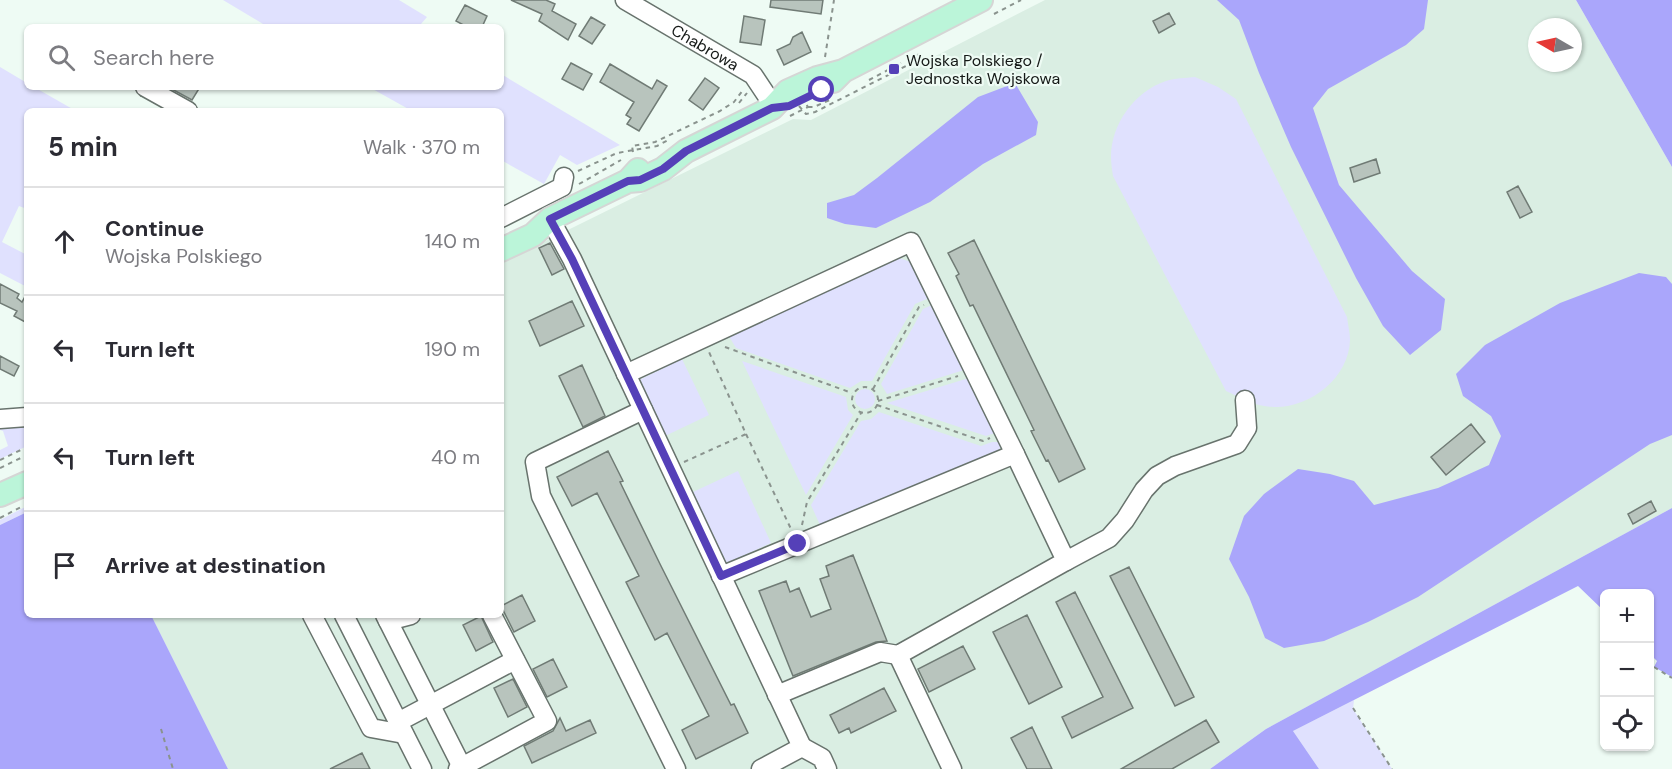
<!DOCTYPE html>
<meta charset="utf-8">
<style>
:root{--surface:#fff;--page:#f2f2f3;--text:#2b2b33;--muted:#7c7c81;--line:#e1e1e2}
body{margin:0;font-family:"DM Sans",sans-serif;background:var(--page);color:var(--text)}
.controls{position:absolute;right:18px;bottom:18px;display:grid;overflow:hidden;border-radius:9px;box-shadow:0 2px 4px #0004}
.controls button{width:54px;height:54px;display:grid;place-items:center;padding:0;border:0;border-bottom:2px solid var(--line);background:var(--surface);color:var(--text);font:30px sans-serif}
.compass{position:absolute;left:1528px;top:18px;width:54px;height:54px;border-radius:50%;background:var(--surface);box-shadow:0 2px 4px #0004;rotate:279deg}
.stop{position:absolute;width:18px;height:18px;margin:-14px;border:4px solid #5540b8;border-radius:50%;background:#fff}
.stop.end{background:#5540b8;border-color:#fff;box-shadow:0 2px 6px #0008}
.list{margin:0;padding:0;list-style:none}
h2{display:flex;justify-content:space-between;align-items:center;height:78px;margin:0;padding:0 24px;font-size:26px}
h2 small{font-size:20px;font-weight:400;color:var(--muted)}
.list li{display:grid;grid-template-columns:39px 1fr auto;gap:18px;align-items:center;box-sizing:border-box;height:108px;padding:0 24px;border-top:2px solid var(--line)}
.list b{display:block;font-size:22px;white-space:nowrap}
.list p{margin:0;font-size:20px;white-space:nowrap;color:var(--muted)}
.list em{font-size:20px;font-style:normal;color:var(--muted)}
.icon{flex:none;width:33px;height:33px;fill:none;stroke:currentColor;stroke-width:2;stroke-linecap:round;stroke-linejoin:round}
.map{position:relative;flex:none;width:1672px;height:769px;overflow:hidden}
.search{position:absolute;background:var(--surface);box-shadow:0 2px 4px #0004;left:24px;top:24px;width:480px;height:66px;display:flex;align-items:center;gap:15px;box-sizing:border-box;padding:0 21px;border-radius:9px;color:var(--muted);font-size:22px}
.panel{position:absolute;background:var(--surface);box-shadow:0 2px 4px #0004;left:24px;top:108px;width:480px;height:510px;border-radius:9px}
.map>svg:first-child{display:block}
</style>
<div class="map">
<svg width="1672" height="769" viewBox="0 0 1672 769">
<rect width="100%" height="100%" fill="#eefbf4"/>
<path fill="#daeee3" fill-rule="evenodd" d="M1045 0H1576L1672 167V508L1266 729 1210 769H228L151 615H501V263L793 119 811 120ZM1537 27H1573V63H1537Z"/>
<path fill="#e0e1fe" d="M223 0H399L427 17 421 24 424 27H268Z
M0 67 27 83V87H34L76 111H27V209L19 206 2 242 27 255V287L0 273Z
M501 74 620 145 577 165 560 155 544 184 501 160V111H412L369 87H501Z
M1195 77 1218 87 1236 99 1347 317C1348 325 1350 333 1350 340 1349 378 1310 408 1274 407 1257 407 1241 398 1226 391L1113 176C1112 170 1111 163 1111 157 1111 124 1135 91 1166 81 1175 78 1186 78 1195 77Z
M899 258 911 262 929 298 915 304 872 381H861L850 388 736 348 727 333 890 259Z
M932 305 964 370 887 394 881 384 923 309Z
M682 359 709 415 665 436 639 380Z
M742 361 846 397 848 410 853 415 806 495Z
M969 378 995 433 986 436 887 403Z
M855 399a10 10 0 1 1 20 0a10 10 0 1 1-20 0Z
M879 412 981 446 992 442H999L1001 447 997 453 820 525 811 505 861 421 871 419Z
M27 422V446L0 459V450L8 446 3 431 0 430V425Z
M738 471 771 543 725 564 693 492Z
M27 506V512L0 525V520Z
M1354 700 1353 709 1392 769H1319L1293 731Z"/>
<path fill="#aaa6fb" d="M1217 0H1428L1424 29 1406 45 1328 89 1313 108 1339 185 1412 271 1445 299 1441 330 1410 355 1383 326 1356 278 1291 147 1259 73 1239 20Z
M1576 0H1672V167Z
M1015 83 1038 122 1036 135 983 164 930 202 876 228 845 224 827 218V203L854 195 877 178 978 97Z
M1639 273 1666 277 1672 284V435L1650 444 1418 597 1368 622 1324 641 1284 648 1265 638 1249 597 1229 559 1244 516 1264 494 1298 469 1330 474 1354 481 1374 505 1438 488 1489 465 1501 436 1491 416 1463 396 1456 374 1485 345 1560 303Z
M1672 508V677L1654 667 1657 661 1650 654V594H1604V611L1578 586 1293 731 1319 769H1210L1266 729Z
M27 512V615H151L228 769H0V525Z"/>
<path fill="#b8c4bd" stroke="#707b75" stroke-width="1.5" d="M511 0H546L555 4 552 11 576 24 568 40 539 21 542 14Z
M771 0H823L821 14 770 7Z
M465 5 487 16 482 27H467L456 21Z
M1169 13 1175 24 1159 33 1153 21Z
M744 16 765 20 761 45 740 42Z
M591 17 605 25 592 44 579 36Z
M802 32 811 52 784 65 777 50 790 44 793 37Z
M571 63 592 74 583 90 562 79Z
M610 64 652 89 657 80 667 86 639 131 627 124 631 118 626 115 634 102 600 82Z
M705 78 719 88 703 110 689 100Z
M168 87H200L192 100Z
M1376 159 1380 173 1354 182 1350 168Z
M1518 186 1532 212 1520 218 1507 192Z
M974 240 1085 469 1059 482 1048 460 1046 461 1031 431 1034 430 973 305 970 306 956 276 959 274 948 253Z
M550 243 564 269 552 275 539 248Z
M0 284 19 294 17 298 22 302 27 293V323L14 316 17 311 0 303Z
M572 301 584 326 540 346 529 321Z
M0 356 19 366 14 376 0 369Z
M582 365 605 416 583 427 559 376Z
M1471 424 1485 442 1446 475 1431 457Z
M608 451 623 481 620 482 660 564 731 705 734 704 748 733 696 759 682 730 709 716 667 633 655 640 626 582 639 576 597 493 572 506 557 477Z
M1651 501 1656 511 1633 524 1628 514Z
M853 555 887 641 876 642 793 676 759 591 786 581 790 592 799 588 811 617 831 609 820 579 829 576 826 566Z
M1129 567 1194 697 1175 706 1110 576Z
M1075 592 1133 708 1072 738 1062 717 1103 697 1056 602Z
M522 595 535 621 514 632 501 606Z
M1027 615 1062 687 1029 704 993 632Z
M481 616 493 642 476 651 463 625Z
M963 646 975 669 929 692 918 669Z
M553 659 567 687 547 697 533 669Z
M513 679 527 707 508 717 494 688Z
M884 688 896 711 851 733 849 728 839 733 830 715Z
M560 718 566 731 590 720 596 733 532 763 524 746 553 731Z
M1206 720 1219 742 1172 769H1121Z
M1032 727 1052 769H1027L1011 738Z
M362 753 370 769H330Z"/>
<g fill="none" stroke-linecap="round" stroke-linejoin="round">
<defs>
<g id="minor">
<path id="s1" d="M625 0 753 75 767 96 772 108"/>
<path d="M145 87 188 111"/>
<path d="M501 218 562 187 564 177"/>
<path d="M550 219 572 259 802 747 761 769"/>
<path d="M626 374 911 242 1015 454"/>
<path d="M643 410 535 462 541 496 676 769"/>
<path d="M0 419 27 417"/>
<path d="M1066 561 1109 538 1125 520 1144 490 1157 476 1175 466 1237 444 1247 428 1245 400"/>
<path d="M721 576 1015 454 1066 561 898 655 880 652 777 695"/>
<path d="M312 615 371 728 404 734"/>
<path d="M344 615 422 769"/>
<path d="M385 615 463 769"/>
<path d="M388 621 411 615"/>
<path d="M898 655 952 769"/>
<path d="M398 722 515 660"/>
<path d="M802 747 822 758 827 769"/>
<path d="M458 769 547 721 492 615"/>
</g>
<path id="major" d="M833 81 843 71 981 0
M628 181 640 180 663 169 686 151 772 108 788 91 817 78 843 71
M501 250 533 235 550 219 628 181 638 170
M0 495 27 483"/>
</defs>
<use href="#minor" stroke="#68736d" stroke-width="21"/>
<use href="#major" stroke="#d5d6d5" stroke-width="26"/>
<path stroke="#8a938e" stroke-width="2" stroke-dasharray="4.5 4.5" stroke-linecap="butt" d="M994 14 1021 0
M825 57 834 0
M869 80 901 63
M739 103 747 93
M799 106 806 114 815 112 908 65 922 51
M808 107H814L832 99
M790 116 808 107 806 104
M633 152 632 146 655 142 720 111 734 102 743 90
M578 171 617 153 657 146 668 140
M579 184 621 160
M725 347 852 393
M852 400a13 13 0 1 1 26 0a13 13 0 1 1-26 0Z
M873 389 919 307 924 305
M878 401 958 376
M877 405 983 441 990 438
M746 434 791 529
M0 460 27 447
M684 462 746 434 709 352
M0 468 27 455
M0 518 21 507
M802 525 807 502 861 413
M1654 667 1672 678
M1353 708 1392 769
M161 729 173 769"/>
<use href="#minor" stroke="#fff" stroke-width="18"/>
<use href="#major" stroke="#bbf5d9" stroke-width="22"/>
</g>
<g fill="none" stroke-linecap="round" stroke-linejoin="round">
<path stroke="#5540b8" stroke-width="8" d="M798 544 721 576 572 259 550 219 628 181 640 180 663 169 686 151 772 108 789 106 822 90"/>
</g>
<rect fill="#5540b8" stroke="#eefbf4" stroke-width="2" x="888" y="63" width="12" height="12" rx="3"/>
<g text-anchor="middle" stroke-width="4.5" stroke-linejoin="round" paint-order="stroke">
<g font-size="16" fill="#151917" stroke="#eefbf4">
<text dy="6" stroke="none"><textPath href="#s1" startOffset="93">Chabrowa</textPath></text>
</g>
<g font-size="16" fill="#151917" stroke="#eefbf4" text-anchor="start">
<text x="906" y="66">Wojska Polskiego /<tspan x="906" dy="18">Jednostka Wojskowa</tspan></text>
</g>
</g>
</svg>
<div class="controls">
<button>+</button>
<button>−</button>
<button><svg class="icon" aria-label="locate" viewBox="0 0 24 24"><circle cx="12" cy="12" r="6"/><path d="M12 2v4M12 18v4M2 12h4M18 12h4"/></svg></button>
</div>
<svg class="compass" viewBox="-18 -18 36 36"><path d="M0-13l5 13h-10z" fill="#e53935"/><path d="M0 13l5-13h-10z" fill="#7c7c81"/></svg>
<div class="stop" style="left:822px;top:90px"></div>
<div class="stop end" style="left:798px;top:544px"></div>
<div class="search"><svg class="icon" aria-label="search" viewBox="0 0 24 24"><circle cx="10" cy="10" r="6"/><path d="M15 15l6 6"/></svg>Search here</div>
<section class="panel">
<h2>5 min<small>Walk · 370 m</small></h2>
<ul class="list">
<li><svg class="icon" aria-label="ahead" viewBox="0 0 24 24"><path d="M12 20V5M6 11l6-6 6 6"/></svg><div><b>Continue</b><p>Wojska Polskiego</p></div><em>140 m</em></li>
<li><svg class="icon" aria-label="left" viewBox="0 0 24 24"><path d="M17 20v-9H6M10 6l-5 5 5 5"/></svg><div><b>Turn left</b></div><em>190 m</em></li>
<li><svg class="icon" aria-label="left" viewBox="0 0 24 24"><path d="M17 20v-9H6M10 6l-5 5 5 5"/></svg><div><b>Turn left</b></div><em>40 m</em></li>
<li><svg class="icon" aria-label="arrive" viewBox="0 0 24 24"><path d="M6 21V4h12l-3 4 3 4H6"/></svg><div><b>Arrive at destination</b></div></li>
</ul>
</section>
</div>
